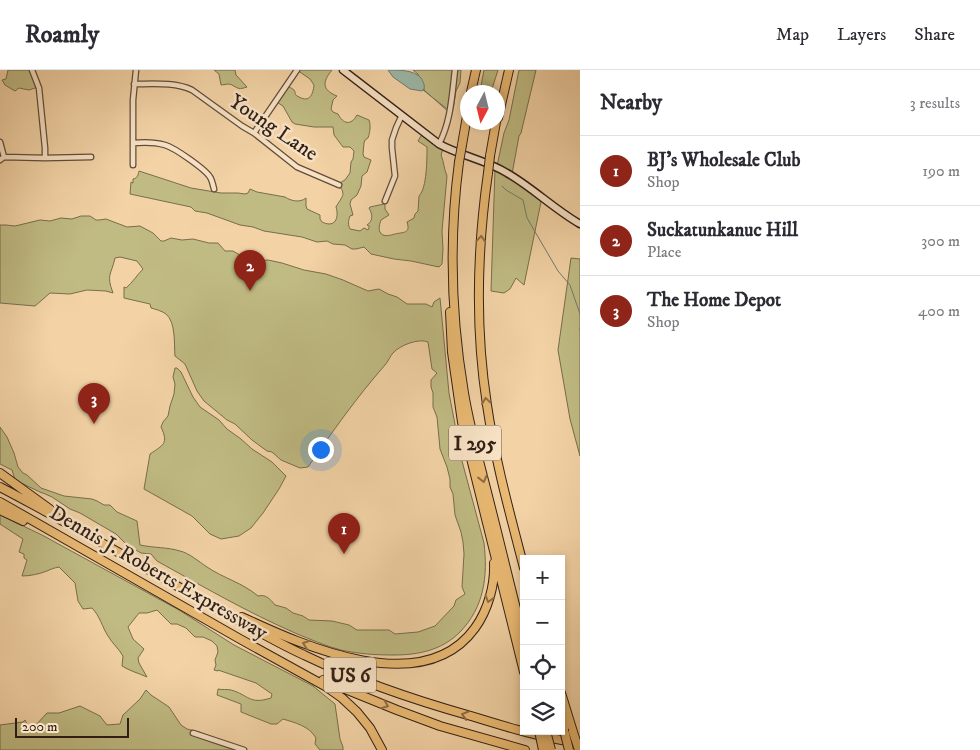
<!DOCTYPE html>
<meta charset="utf-8">
<style>
:root{--surface:#fff;--page:#f2f2f3;--text:#2b2b33;--muted:#7c7c81;--line:#e1e1e2;--accent:#8f2418}
body{margin:0;font-family:"IM FELL DW Pica",serif;background:var(--page);color:var(--text)}
.controls{position:absolute;right:15px;bottom:15px;display:grid;overflow:hidden;border-radius:0px;box-shadow:0 2px 8px #0003}
.controls button{width:45px;height:45px;display:grid;place-items:center;padding:0;border:0;border-bottom:1px solid var(--line);background:var(--surface);color:var(--text);font:25px sans-serif}
.compass{position:absolute;left:460px;top:15px;width:45px;height:45px;border-radius:50%;background:var(--surface);box-shadow:0 2px 8px #0003;rotate:187deg}
.scale{position:absolute;left:15px;bottom:12px;width:114px;box-sizing:border-box;padding-left:5px;border:2px solid #311f17;border-top:0;font-size:14px;line-height:18px;white-space:nowrap;color:#311f17;-webkit-text-stroke:4px #f7e2c5;paint-order:stroke}
.you{position:absolute;left:320px;top:379px;width:18px;height:18px;margin:-12px;border:4px solid #fff;border-radius:50%;background:#1a73e8;box-shadow:0 0 0 8px #1a73e833}
.badge{display:grid;place-items:center;width:32px;height:32px;border-radius:50%;background:var(--accent);color:#fff;font-size:16px;font-weight:700}
.pin{position:absolute;translate:-50% -41px;filter:drop-shadow(0 1px 2px #0008)}
.pin::after{content:'';position:absolute;top:26px;width:18px;height:15px;background:inherit;clip-path:polygon(0 0,100% 0,50% 100%)}
.list{margin:0;padding:0;list-style:none}
h2{display:flex;justify-content:space-between;align-items:center;height:65px;margin:0;padding:0 20px;font-size:21px}
h2 small{font-size:16px;font-weight:400;color:var(--muted)}
.list li{display:grid;grid-template-columns:32px 1fr auto;gap:15px;align-items:center;box-sizing:border-box;height:70px;padding:0 20px;border-top:1px solid var(--line)}
.list b{display:block;font-size:19px;white-space:nowrap}
.list p{margin:0;font-size:16px;white-space:nowrap;color:var(--muted)}
.list em{font-size:16px;font-style:normal;color:var(--muted)}
.icon{flex:none;width:28px;height:28px;fill:none;stroke:currentColor;stroke-width:2;stroke-linecap:round;stroke-linejoin:round}
.map{position:relative;flex:none;width:580px;height:680px;overflow:hidden}
header{display:flex;align-items:center;gap:30px;box-sizing:border-box;height:70px;padding:0 25px;background:var(--surface);border-bottom:1px solid var(--line)}
header strong{font-size:24px}
nav{display:flex;gap:28px;margin-inline-start:auto;font-size:18px}
main{display:flex}
aside{flex:1;background:var(--surface)}
.map>svg:first-child{display:block}
</style>
<header>
<strong>Roamly</strong>
<nav><a>Map</a><a>Layers</a><a>Share</a></nav>
</header>
<main>
<div class="map">
<svg width="580" height="680" viewBox="0 0 580 680">
<rect width="100%" height="100%" fill="#f3d3a6"/>
<filter id="stains"><feTurbulence type="fractalNoise" baseFrequency=".004" numOctaves="4"/><feColorMatrix values="0 0 0 0 .2 0 0 0 0 .09 0 0 0 0 .02 0 0 0 .5 -.17"/></filter>
<radialGradient id="worn" r=".72"><stop offset=".6" stop-color="#630" stop-opacity="0"/><stop offset="1" stop-color="#630" stop-opacity=".3"/></radialGradient>
<path fill="#c0bb83" stroke="#786d4d" d="M8 0H31L38 17 29 20 19 18 15 21 5 15 2 10 6 9Z
M214 0H235L236 5 247 17C236 21 237 16 229 14 228 14 222 15 221 15L219 4Z
M297 0H332C322 12 322 20 337 26L333 30 331 39 333 42 338 44C343 54 351 56 357 45L369 50C371 56 370 62 368 68L365 70 364 73 363 84 364 87 371 90 367 102 362 106 361 116 357 125 351 130 350 134 353 145 350 146C348 151 348 155 350 159L360 161 364 158 368 160 369 158V156L367 155C373 151 373 145 369 138L370 137 384 134 385 135V139L389 145 381 150C380 153 378 159 380 162 383 168 391 165 395 164 403 162 411 164 407 152L414 148 415 144 418 141 419 126C427 118 427 89 427 77L418 71 424 61 444 76 441 85C444 92 444 99 447 106L442 161 443 179 442 194 439 197 411 191 394 189 371 184 364 177 356 179H352L345 175 333 174 327 171 317 172 302 167 264 161 253 157 240 155 207 143 195 141 191 137 130 124 131 112 133 113V109C138 108 138 105 139 101L191 118 221 123H238L245 124 248 123 250 119 257 122 285 127C291 131 300 133 306 128V136L307 139 320 145V149L322 152C324 153 327 154 330 154 338 153 338 143 336 137 342 126 347 125 338 114L345 110 350 103 351 92 353 89 354 81 350 77H343L334 65 333 57H314L295 54 292 52 283 36 275 31 286 16C289 17 292 18 294 20 297 25 293 24 299 27 310 33 313 24 314 15L310 9Z
M413 0H461L460 13 456 21 453 39 450 43 424 20V19L418 4Z
M484 0H498L491 22H482L480 21Z
M519 0H536L521 63 519 66 512 104 542 127 524 215 516 208 510 219 504 223 491 221 495 99 497 96 504 63 509 50Z
M81 146H90L96 150H99L106 149 127 157 140 156 153 163 161 171H164L171 168 182 170 193 169 209 173H218L225 181H233L243 187 251 188 258 191 268 190 282 193 304 200 326 204 343 210 368 221 379 219 388 224 397 227 407 234H426L432 237 434 232 440 228 449 323 462 391 484 473C488 507 484 537 460 562 442 580 419 585 394 585 376 585 359 584 341 580 325 576 310 569 295 563 247 542 202 516 157 491L151 484 141 483 127 475 116 464 80 443 70 439 52 427 43 423H42L15 410 12 400 0 394V357L7 367 14 383 18 397 23 403 27 405 41 418 64 426 92 429 97 431 104 435H110L117 442 137 451 140 475C154 478 167 477 180 481 189 483 198 491 207 497 223 508 243 513 258 526 266 524 270 529 275 535L286 538 293 543 303 546 309 550 332 551 349 555 357 560H389L395 564 418 562 435 556 454 536 456 530 465 524 462 517 464 484 463 472 461 462 455 445 453 424 450 417V409L447 397 440 379 437 347 433 337V323L431 317V310L437 303 432 299 428 272C419 268 400 275 393 283 390 286 388 292 385 295 357 327 332 362 308 397L300 398 281 390 272 382 267 381 252 370 235 354 227 350 204 331 197 321 185 294 175 286C174 275 176 252 166 244 162 241 155 239 151 238L150 234 124 228V217L126 218C133 212 137 205 143 199L137 191 120 187 115 188C111 206 106 204 113 223L106 221 87 220 70 224 50 223 35 236 0 233V155H6L15 156 40 150 50 151 61 148 72 149Z
M571 188 580 189V386L570 349 558 280Z
M175 298H177L181 302 193 327 200 337 219 350 227 359 241 369 252 379 272 392 286 406 279 419 263 443 251 458 239 466 221 469 210 464 192 446 144 419 150 384C163 375 169 374 161 357L163 352 168 346 170 336 174 324 175 314 173 307Z
M0 445 42 465 179 540 234 575 313 616 335 634 340 669 343 677V680H320L315 674 316 668C309 656 296 653 283 649L277 654H271L241 642V634L217 625 218 619C222 620 227 619 231 620 249 625 249 635 271 628L272 624 256 613 218 600V601L214 600 216 595 215 590 218 582 217 576 212 571 203 567H195L186 558 177 554H171L157 540 147 543H139L128 557 133 569 144 579 138 588 139 593 147 607C138 603 130 601 122 596L123 586C119 579 112 573 108 566 102 557 100 546 92 538L83 539 78 531 75 513 59 497C54 498 51 499 47 501 39 504 30 506 22 506L27 490 24 488V484L19 482 23 469 0 454Z
M146 620 151 625 169 637 181 655 187 659 199 662 244 680H0V655L23 652 25 650 29 658 35 656 47 643H59L80 636 100 646 107 655 120 654 123 645 140 629Z"/>
<path fill="#9bb8a8" stroke="#717b6e" d="M388 0C400 0 414 0 421 8 423 12 425 14 424 19L422 21 410 19 393 7Z"/>
<g fill="none" stroke-linecap="round" stroke-linejoin="round">
<path stroke="#717b6e" stroke-width="1" d="M423 20 446 38
M502 116 506 120 523 130 527 148 558 201 570 215 580 244
M580 258V260"/>
<defs>
<path id="street" d="M32 0 39 18 45 78V88
M134 14C153 14 175 12 192 20L242 56 254 63 297 97 339 115
M254 63 297 0
M0 72 4 87
M133 73C144 72 155 72 165 75 175 78 205 99 210 107 212 110 213 115 214 119
M439 74C451 51 452 25 455 0
M0 90 4 87 45 88 91 87
M133 95V30L136 0
M385 131 395 106 392 78V70L396 58 402 45
M193 663 244 680"/>
<path id="secondary" d="M343 0 439 74C461 86 486 90 507 103 533 118 554 139 580 154"/>
<path id="highway" d="M471 22 476 0
M498 48 509 0
M462 75 468 40
M490 86 496 52
M459 92C449 168 451 246 464 323 470 359 480 394 489 430 501 477 512 524 524 570
M488 103C477 180 475 258 487 335 495 390 510 444 524 498
M450 242 452 282 462 352 524 602
M0 403 51 440
M0 417C73 455 143 497 214 537 244 553 273 571 304 585 358 611 414 630 471 646 504 656 538 667 573 672
M0 432 240 569 325 616 342 628 357 642 370 658 382 680
M0 440 23 451
M242 547C304 576 423 630 475 558 488 540 495 515 494 493
M323 610 397 640 440 656 525 680
M561 623 573 662
M561 649 564 660"/>
</defs>
<use href="#street" stroke="#624c3b" stroke-width="7"/>
<use href="#secondary" stroke="#311f17" stroke-width="9"/>
<use href="#highway" stroke="#311f17" stroke-width="10"/>
<use href="#street" stroke="#f7e2c5" stroke-width="4.5"/>
<use href="#secondary" stroke="#f7e2c5" stroke-width="6"/>
<use href="#highway" stroke="#eaba73" stroke-width="8"/>
<defs>
<path id="highway-bridge" d="M459 92 462 75
M488 103 490 86
M564 660 569 680
M539 661 543 680
M546 661 551 680
M573 662 579 680"/>
</defs>
<use href="#highway-bridge" stroke="#311f17" stroke-width="10" stroke-linecap="butt"/>
<use href="#highway-bridge" stroke="#eaba73" stroke-width="8"/>
</g>
<defs><path id="oneway-chevron" d="M-2-3.5L2.5 0L-2 3.5" fill="none" stroke-width="1.6" stroke-linecap="round" stroke-linejoin="round" transform="scale(1.25)"/></defs>
<g stroke="#8e6c45">
<use href="#oneway-chevron" transform="translate(481 169) rotate(-86)"/>
<use href="#oneway-chevron" transform="translate(486 331) rotate(-98)"/>
<use href="#oneway-chevron" transform="translate(483 409) rotate(76)"/>
<use href="#oneway-chevron" transform="translate(489 529) rotate(107)"/>
<use href="#oneway-chevron" transform="translate(306 574) rotate(-160)"/>
<use href="#oneway-chevron" transform="translate(385 635) rotate(22)"/>
<use href="#oneway-chevron" transform="translate(465 645) rotate(-164)"/>
</g>
<g text-anchor="middle" stroke-width="5" stroke-linejoin="round" paint-order="stroke">
<g fill="#f7e2c5" stroke="#6c5a4b" stroke-width="1">
<rect x="449" y="355.5" width="52" height="35" rx="4"/>
<rect x="324" y="587.5" width="52" height="35" rx="4"/>
</g>
<g font-size="20" font-weight="bold" fill="#311f17">
<text x="475" y="380">I 295</text>
<text x="350" y="612">US 6</text>
</g>
<g font-size="21" fill="#311f17" stroke="#f7e2c5">
<text transform="translate(274 57) rotate(34)" y="7">Young Lane</text>
<text transform="translate(159 502) rotate(30)" y="7">Dennis J. Roberts Expressway</text>
</g>
</g>
<rect width="100%" height="100%" filter="url(#stains)"/>
<rect width="100%" height="100%" fill="url(#worn)"/>
</svg>
<div class="controls">
<button>+</button>
<button>−</button>
<button><svg class="icon" aria-label="locate" viewBox="0 0 24 24"><circle cx="12" cy="12" r="6"/><path d="M12 2v4M12 18v4M2 12h4M18 12h4"/></svg></button>
<button><svg class="icon" aria-label="layers" viewBox="0 0 24 24"><path d="M12 4l9 5-9 5-9-5zM3 14l9 5 9-5"/></svg></button>
</div>
<svg class="compass" viewBox="-18 -18 36 36"><path d="M0-13l5 13h-10z" fill="#e53935"/><path d="M0 13l5-13h-10z" fill="#7c7c81"/></svg>
<div class="scale">200 m</div>
<div class="you"></div>
<div class="pin badge" style="left:344px;top:484px">1</div>
<div class="pin badge" style="left:250px;top:221px">2</div>
<div class="pin badge" style="left:94px;top:354px">3</div>
</div>
<aside>
<h2>Nearby<small>3 results</small></h2>
<ul class="list">
<li><span class="badge">1</span><div><b>BJ's Wholesale Club</b><p>Shop</p></div><em>190 m</em></li>
<li><span class="badge">2</span><div><b>Suckatunkanuc Hill</b><p>Place</p></div><em>300 m</em></li>
<li><span class="badge">3</span><div><b>The Home Depot</b><p>Shop</p></div><em>400 m</em></li>
</ul>
</aside>
</main>
